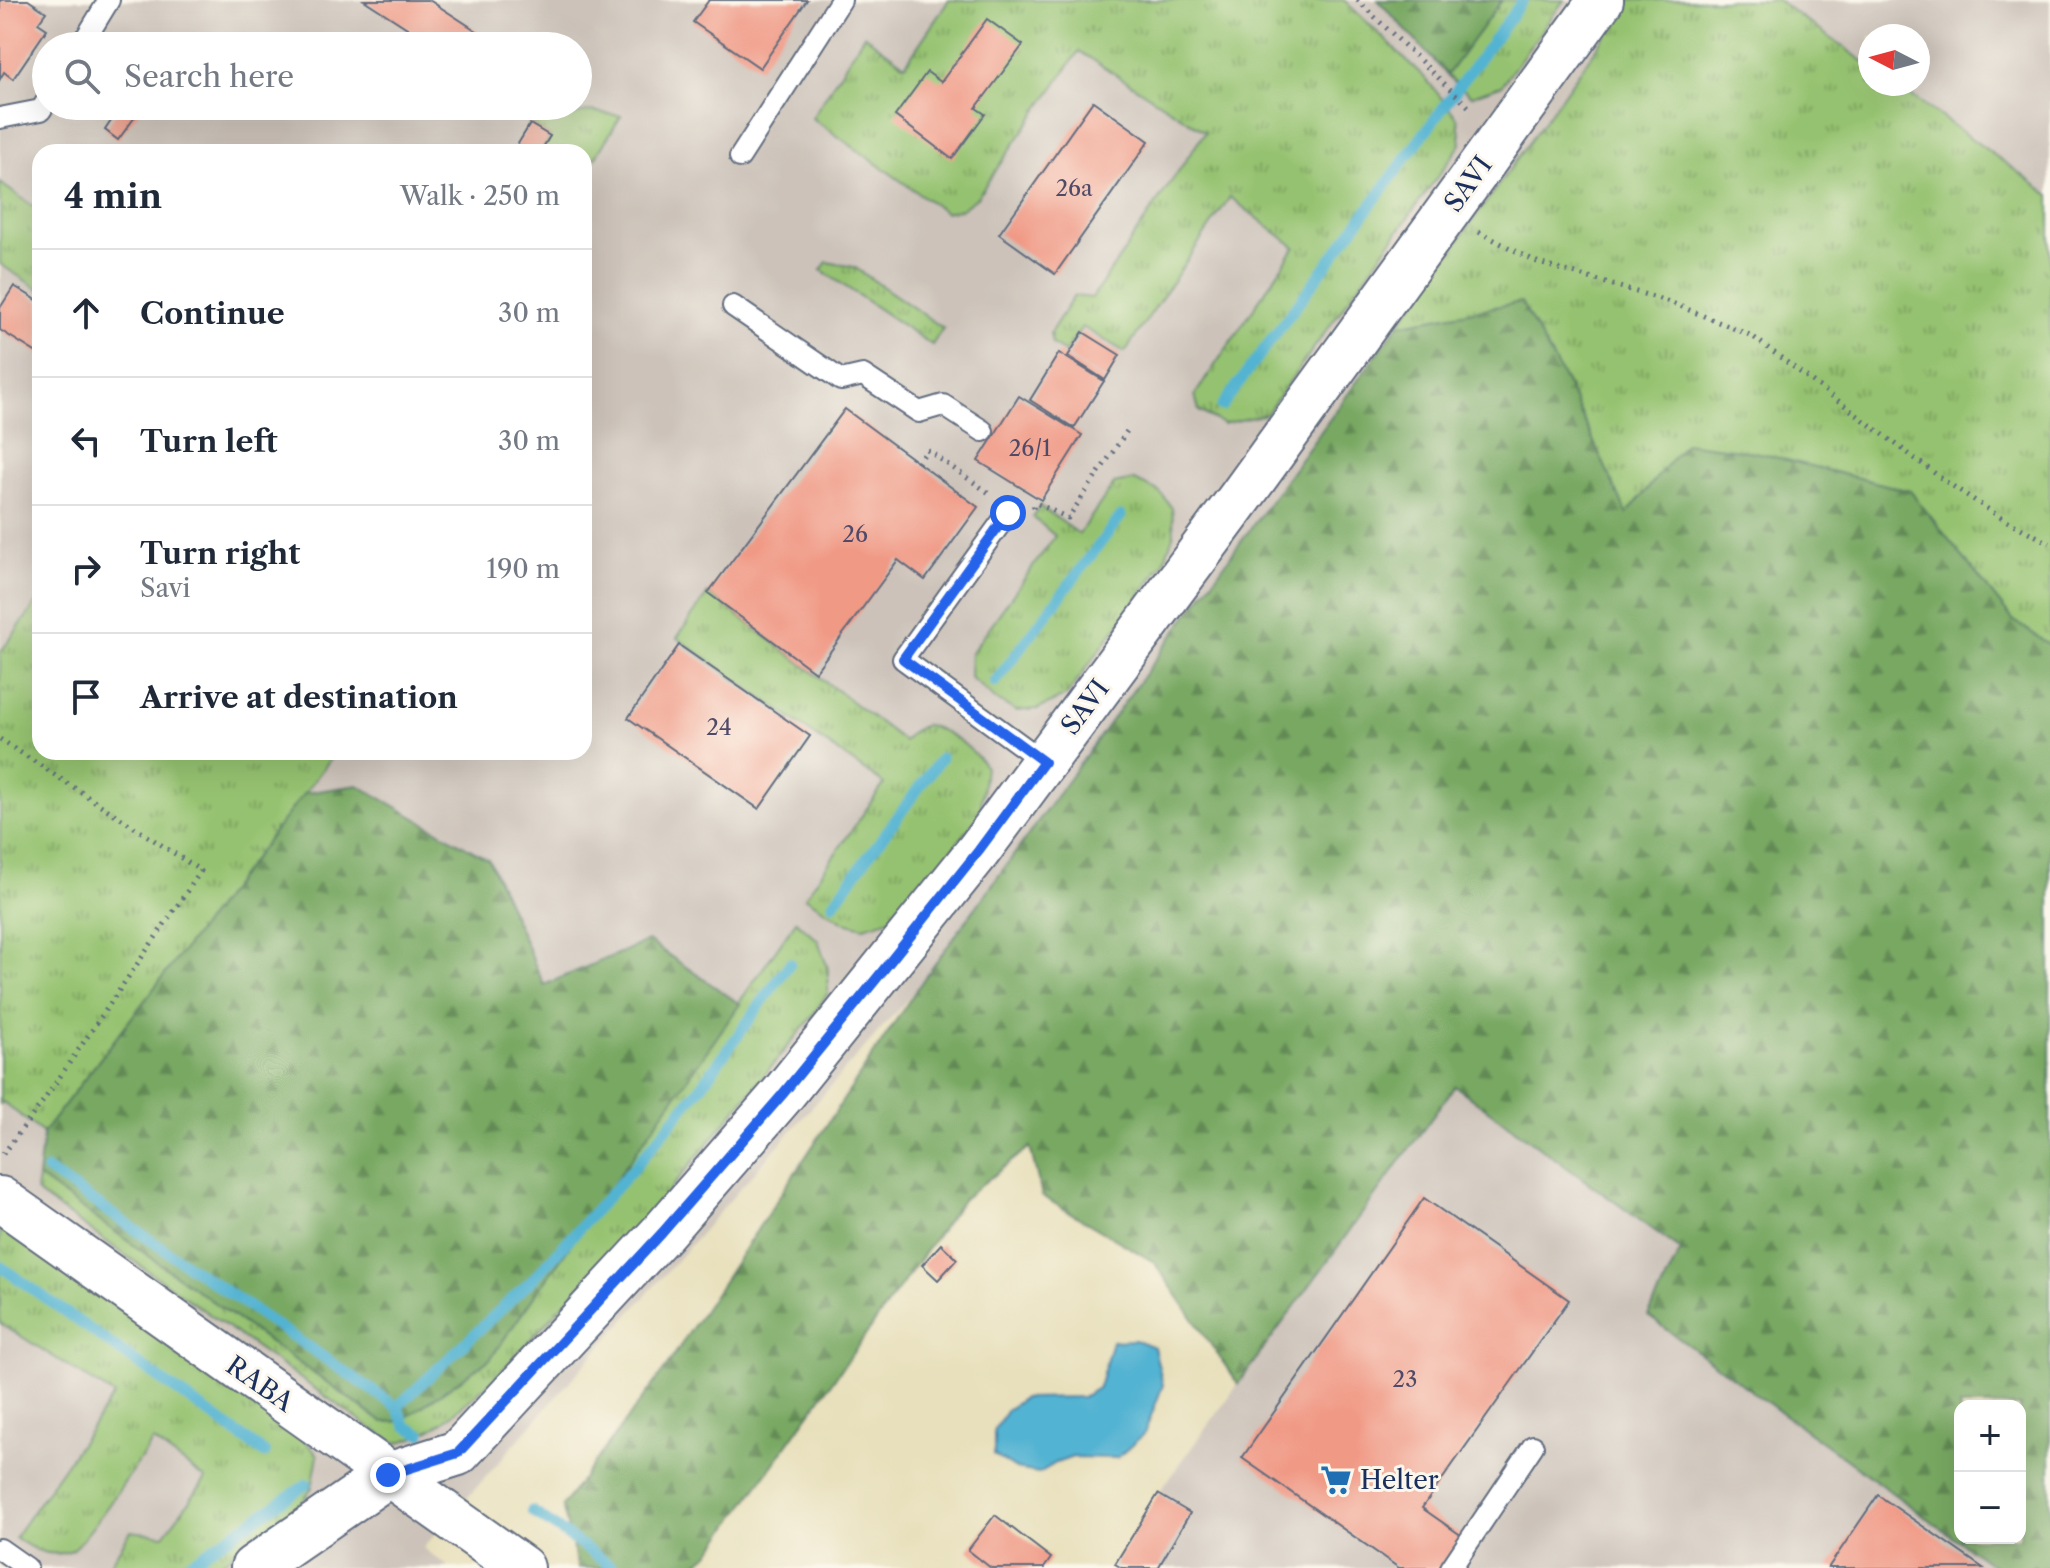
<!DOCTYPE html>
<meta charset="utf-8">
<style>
:root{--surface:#fff;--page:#f2f2f3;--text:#1f2937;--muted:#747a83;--line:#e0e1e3}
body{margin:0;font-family:"Libre Caslon Text",serif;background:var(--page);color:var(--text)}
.controls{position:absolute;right:24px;bottom:24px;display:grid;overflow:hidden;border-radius:16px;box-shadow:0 8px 32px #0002}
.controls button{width:72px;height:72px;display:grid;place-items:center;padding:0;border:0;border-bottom:2px solid var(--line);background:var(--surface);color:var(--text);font:40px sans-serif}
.compass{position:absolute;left:1858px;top:24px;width:72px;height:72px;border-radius:50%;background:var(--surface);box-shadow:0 8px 32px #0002;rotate:276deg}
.stop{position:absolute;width:24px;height:24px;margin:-18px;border:6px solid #2563eb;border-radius:50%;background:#fff}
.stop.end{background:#2563eb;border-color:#fff;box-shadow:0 2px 8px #0008}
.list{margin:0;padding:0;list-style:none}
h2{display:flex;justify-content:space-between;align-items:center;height:104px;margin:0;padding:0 32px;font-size:34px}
h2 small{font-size:26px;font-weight:400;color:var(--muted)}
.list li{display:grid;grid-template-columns:52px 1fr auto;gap:24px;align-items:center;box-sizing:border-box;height:128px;padding:0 32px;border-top:2px solid var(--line)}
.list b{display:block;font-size:30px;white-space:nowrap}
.list p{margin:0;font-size:26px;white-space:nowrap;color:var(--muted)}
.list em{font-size:26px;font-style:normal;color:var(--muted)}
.icon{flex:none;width:44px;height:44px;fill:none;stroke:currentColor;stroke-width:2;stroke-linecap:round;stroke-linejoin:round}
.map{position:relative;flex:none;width:2050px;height:1568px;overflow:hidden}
.search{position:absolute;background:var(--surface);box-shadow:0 8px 32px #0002;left:32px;top:32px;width:560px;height:88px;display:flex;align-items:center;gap:20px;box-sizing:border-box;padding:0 28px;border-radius:44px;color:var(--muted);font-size:30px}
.panel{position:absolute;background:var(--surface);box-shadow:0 8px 32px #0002;left:32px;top:144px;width:560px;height:616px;border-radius:24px}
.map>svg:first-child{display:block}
</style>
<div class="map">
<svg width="2050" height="1568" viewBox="0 0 2050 1568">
<defs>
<pattern id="grass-tufts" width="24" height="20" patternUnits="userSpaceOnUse" patternTransform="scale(2)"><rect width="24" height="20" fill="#95c270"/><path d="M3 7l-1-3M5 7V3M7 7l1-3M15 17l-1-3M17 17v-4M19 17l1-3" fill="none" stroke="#799e5f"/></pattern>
<pattern id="forest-firs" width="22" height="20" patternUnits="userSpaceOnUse" patternTransform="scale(2)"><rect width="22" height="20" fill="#78a862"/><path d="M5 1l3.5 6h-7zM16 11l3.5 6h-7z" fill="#628954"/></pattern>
</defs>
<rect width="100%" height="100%" fill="#fbf7ec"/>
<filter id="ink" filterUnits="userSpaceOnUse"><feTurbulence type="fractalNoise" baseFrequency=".0125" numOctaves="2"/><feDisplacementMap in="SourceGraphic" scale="16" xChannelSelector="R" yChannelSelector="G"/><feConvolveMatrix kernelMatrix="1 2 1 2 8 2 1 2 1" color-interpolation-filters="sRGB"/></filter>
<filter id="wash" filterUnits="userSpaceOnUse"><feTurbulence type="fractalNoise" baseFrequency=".006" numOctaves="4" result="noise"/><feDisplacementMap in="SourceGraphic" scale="32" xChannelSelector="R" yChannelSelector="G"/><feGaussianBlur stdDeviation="1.8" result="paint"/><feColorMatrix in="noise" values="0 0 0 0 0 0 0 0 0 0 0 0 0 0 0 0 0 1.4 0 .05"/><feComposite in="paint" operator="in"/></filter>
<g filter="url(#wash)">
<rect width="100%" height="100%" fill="#e8e0bc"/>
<path fill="#ccc2b9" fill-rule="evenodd" d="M0 0H1631L918 987 423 1548 450 1568H0ZM46 46H578V106H46ZM40 152H584V752H40Z
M1777 0H2050V195L1895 84H1918V36H1870V66Z
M1455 1086 1681 1250 1648 1316 1997 1568H1112L1158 1494Z"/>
<path fill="url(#grass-tufts)" stroke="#587867" stroke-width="2" d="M949 0H1344L1426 79 1458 119 1461 144 1266 414 1223 424 1199 411 1195 395 1295 247 1230 197 1125 352 1082 327 1065 352 1052 344 1050 333 1074 296 1092 298 1205 132 1079 51 977 197 962 209 945 212 812 118 864 35 905 65Z
M1502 0H1564L1501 86 1471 96 1447 75Z
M1631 0H1777L1870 66V84H1895L2050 195V645L2013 620 1910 491 1627 515 1568 386 1521 303 1398 325Z
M591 111 621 116 584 176V152H541L550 136 530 124Z
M0 183 40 211V290L0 264Z
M827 262 854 267 943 328 932 345 821 270Z
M1134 480 1159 491 1172 508 1174 533 1164 562 1066 696 1038 709 1016 711 995 699 970 677 971 653 1055 536 1033 517 1040 506 1079 534 1114 484Z
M708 593 904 741 913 731 925 725C950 731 969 745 985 766L980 815 898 917 864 927 844 922 805 897 884 784 677 638Z
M40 598V752H336L43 1133 3 1102 0 1104V653Z
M796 921 818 940 828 969V993L808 1022 667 1193 494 1379 442 1423 416 1437 397 1443 369 1427 36 1192 38 1177 382 1422 401 1421 490 1359Z
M0 1227 288 1423 318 1455 312 1488 300 1506 214 1568H107L131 1531 164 1535 206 1479 153 1441C142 1457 82 1546 72 1550 51 1559 32 1550 15 1537L114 1395 0 1323Z"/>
<path fill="url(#forest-firs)" stroke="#4a6c60" stroke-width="2" fill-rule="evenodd" d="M1378 0H1502L1447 75Z
M1521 302 1568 386 1627 514 1685 443 1755 452 1910 491 2013 620 2050 645V1568H1996L1648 1316 1681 1250 1455 1086 1238 1384 1154 1262 1042 1196 1030 1147 963 1199 709 1554 689 1568H578L562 1506 667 1366 918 987 1398 325ZM1960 1406H2020V1538H1960Z
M358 785 489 860 544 985 648 941 740 1004 490 1359 401 1421 382 1422 38 1177 43 1133 304 793Z"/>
<path fill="#53b3d2" stroke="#377198" stroke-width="2" d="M1135 1340 1154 1347 1163 1385 1144 1434 1117 1458 1073 1457 1056 1463 1039 1473 1016 1469 994 1455V1430L1007 1410 1023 1398 1082 1397 1099 1387 1112 1341Z"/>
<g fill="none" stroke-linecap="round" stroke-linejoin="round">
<path stroke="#53b3d2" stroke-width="11" d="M1222 406 1523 0
M995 682 1121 516
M833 904 941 758
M47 1170 397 1407 406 1426 421 1434
M0 1266 265 1453
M397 1407 532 1280 633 1169 700 1088 790 963
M532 1511 614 1568
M182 1568 307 1484"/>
</g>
<g id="blocks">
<path fill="#f09985" d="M0 0H28L46 12 38 23 47 29 13 79 4 72 0 79Z
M364 0H429L500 46H435Z
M709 0H807L760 68 693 22Z
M987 19 1023 45 976 108 985 114 952 159 895 116 927 72 941 82Z
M1093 101 1149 141 1055 274 999 234Z
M121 106H143L118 140 105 130Z
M530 124 550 136 540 152H513Z
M14 286 40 302V355L0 330V308Z
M1083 332 1120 355 1105 380 1068 356Z
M1059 353 1104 381 1074 428 1030 400Z
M1019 396 1082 435 1041 500 978 461Z
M845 409 978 507 925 580 898 560 815 672 708 593Z
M679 645 810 736 759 809 628 718Z
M1424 1198 1569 1300 1422 1508 1462 1536 1439 1568H1399L1242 1458Z
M941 1244 957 1259 938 1280 922 1265Z
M1158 1494 1190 1513 1158 1568H1122L1115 1564Z
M1878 1495 1983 1568H1828Z
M995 1515 1051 1558 1044 1568H991L968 1550Z"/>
</g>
</g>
<g filter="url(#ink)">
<use href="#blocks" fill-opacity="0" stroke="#636d7f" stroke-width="2"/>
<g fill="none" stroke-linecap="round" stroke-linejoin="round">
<defs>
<path id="lane" d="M81 46 109 0
M0 118 41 110 46 102
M740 157 841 0
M733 306 841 380 863 375 919 412 943 405 983 431
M1008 513 903 659 1044 762
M0 1549 27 1568
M1451 1568 1533 1446"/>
<path id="secondary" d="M0 1199 522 1568
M253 1568 388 1475 458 1453 662 1233 782 1095 979 850 1240 498 1601 0"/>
</defs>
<use href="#lane" stroke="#636d7f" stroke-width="24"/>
<use href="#secondary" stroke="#636d7f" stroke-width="48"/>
<path stroke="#636d7f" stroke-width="5" stroke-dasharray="2 6" stroke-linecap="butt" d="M1357 0 1472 110
M1479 232 1539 263 1670 302 1752 336 1945 481 2003 519 2050 543
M918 463 927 450 989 493
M1033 508 1036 503 1068 518 1127 431
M0 739 201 871 44 1100 0 1158"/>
<use href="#lane" stroke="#fff" stroke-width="20"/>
<use href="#secondary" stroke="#fff" stroke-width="44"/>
</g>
</g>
<g fill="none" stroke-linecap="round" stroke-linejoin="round" filter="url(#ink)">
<path stroke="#2563eb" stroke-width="10" d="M388 1475 458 1453 662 1233 782 1095 877 978 979 850 1044 762 903 659 1008 513"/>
</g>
<defs>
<symbol id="supermarket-bare" viewBox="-9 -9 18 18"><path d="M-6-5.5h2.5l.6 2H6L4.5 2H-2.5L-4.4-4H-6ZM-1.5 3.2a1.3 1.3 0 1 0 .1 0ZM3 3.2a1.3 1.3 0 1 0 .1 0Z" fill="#1f6fb2" stroke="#fbf7ec" stroke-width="2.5" paint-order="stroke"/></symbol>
</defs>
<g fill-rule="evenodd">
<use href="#supermarket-bare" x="1314" y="1458" width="44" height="44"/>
</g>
<g text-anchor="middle" stroke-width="6" stroke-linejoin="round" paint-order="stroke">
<g font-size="22" fill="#504a68">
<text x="1074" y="196">26a</text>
<text x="1030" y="456">26/1</text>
<text x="855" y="542">26</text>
<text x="719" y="735">24</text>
<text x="1405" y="1387">23</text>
</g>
<g font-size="26" fill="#1b2f5e" stroke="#fbf7ec">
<text transform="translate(1468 184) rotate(-54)" y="9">SAVI</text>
<text transform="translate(1085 707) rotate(-53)" y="9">SAVI</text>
<text transform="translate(260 1384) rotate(35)" y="9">RABA</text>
</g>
<g font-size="26" fill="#1b2f5e" stroke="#fbf7ec" text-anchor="start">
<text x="1360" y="1489">Helter</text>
</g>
</g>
</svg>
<div class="controls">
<button>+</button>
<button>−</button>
</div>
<svg class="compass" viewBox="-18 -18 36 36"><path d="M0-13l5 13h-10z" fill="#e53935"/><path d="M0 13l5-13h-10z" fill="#747a83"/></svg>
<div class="stop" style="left:1008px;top:513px"></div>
<div class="stop end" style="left:388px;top:1475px"></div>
<div class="search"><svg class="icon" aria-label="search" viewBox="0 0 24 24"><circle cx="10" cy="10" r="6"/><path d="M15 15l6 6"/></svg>Search here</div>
<section class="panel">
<h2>4 min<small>Walk · 250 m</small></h2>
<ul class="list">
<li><svg class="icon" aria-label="ahead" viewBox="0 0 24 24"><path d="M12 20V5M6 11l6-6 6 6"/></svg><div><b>Continue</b></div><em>30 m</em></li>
<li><svg class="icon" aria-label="left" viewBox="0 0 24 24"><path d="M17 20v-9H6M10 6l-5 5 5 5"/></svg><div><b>Turn left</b></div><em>30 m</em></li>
<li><svg class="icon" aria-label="right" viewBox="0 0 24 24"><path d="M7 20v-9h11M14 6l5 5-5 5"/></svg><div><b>Turn right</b><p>Savi</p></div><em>190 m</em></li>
<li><svg class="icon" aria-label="arrive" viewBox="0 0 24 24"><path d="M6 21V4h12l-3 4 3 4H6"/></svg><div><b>Arrive at destination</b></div></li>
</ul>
</section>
</div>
